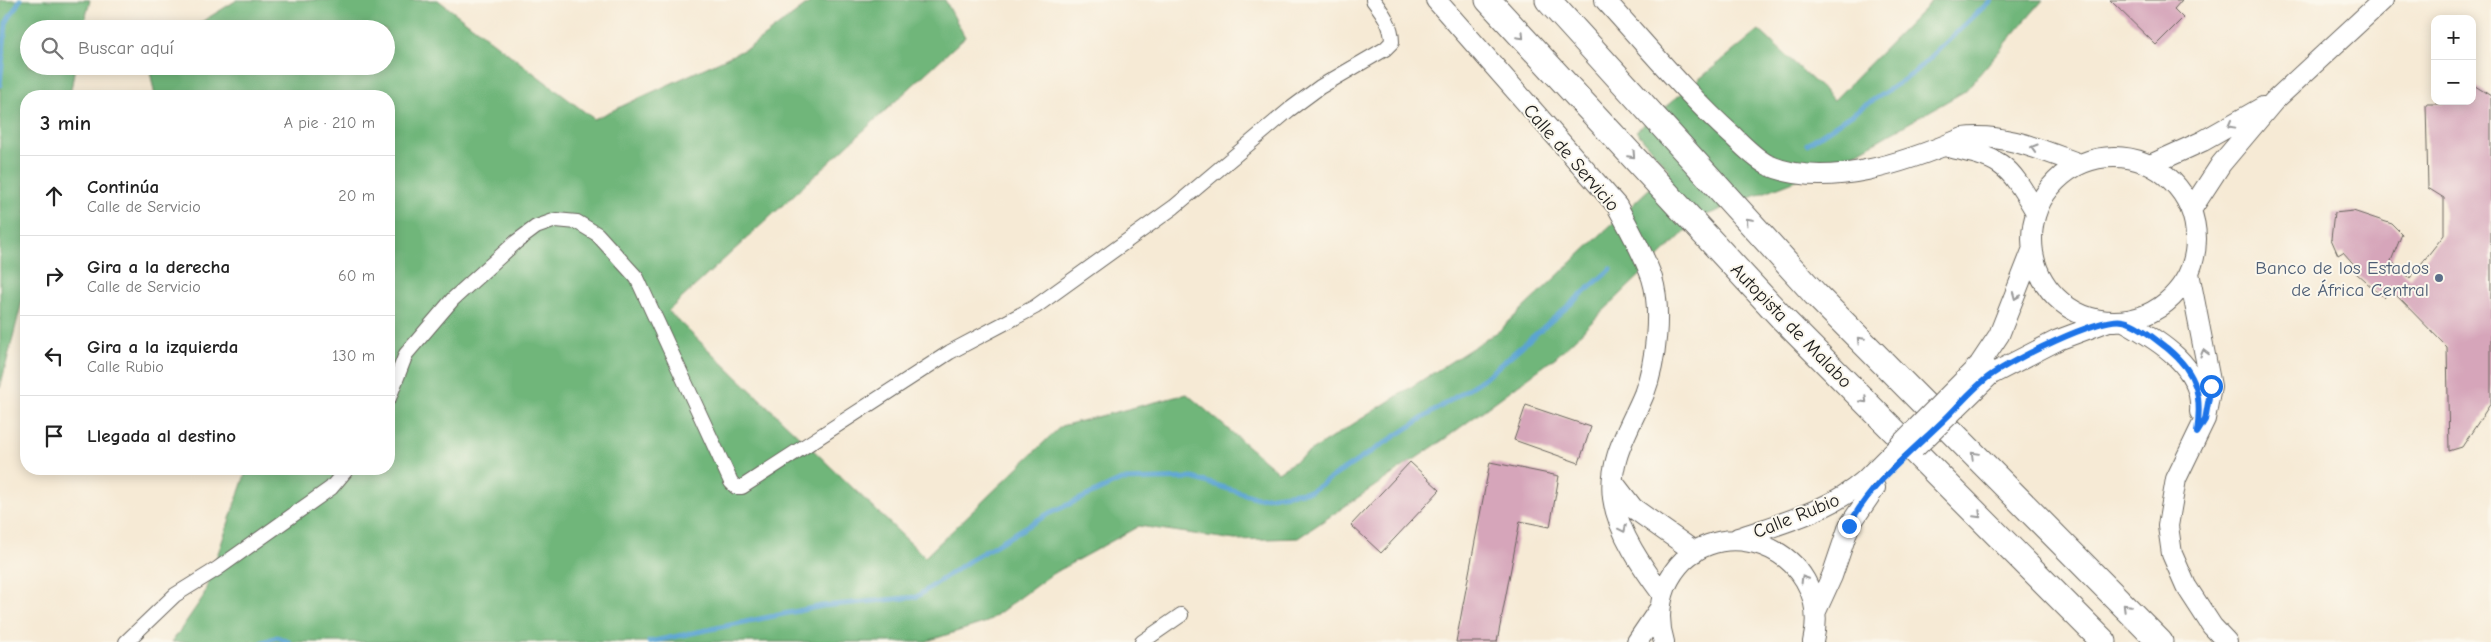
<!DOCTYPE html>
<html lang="es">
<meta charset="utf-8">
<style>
:root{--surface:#fff;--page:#f6f6f6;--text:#222;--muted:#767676;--line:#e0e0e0}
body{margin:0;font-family:"Comic Neue",sans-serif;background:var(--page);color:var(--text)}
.controls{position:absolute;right:15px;top:15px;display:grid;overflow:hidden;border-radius:10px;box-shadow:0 2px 12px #0003}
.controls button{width:45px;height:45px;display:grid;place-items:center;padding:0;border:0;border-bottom:1px solid var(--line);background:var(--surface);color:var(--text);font:25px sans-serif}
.stop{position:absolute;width:15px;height:15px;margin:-11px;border:4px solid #1a73e8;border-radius:50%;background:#fff}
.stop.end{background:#1a73e8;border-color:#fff;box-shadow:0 1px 5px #0008}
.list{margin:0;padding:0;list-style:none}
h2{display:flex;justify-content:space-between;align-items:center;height:65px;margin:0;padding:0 20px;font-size:21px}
h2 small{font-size:16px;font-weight:400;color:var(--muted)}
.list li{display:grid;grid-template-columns:32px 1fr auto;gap:15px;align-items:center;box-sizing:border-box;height:80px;padding:0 20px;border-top:1px solid var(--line)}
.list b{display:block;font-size:19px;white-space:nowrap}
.list p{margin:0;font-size:16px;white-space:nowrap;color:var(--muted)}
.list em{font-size:16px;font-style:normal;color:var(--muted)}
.icon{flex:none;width:28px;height:28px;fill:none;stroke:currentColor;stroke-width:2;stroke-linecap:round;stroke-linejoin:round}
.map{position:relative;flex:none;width:2491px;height:642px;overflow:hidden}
.search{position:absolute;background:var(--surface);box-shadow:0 2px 12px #0003;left:20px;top:20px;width:375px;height:55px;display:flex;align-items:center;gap:12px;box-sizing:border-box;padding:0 18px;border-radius:28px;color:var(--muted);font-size:19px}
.panel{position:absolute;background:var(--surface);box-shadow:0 2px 12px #0003;left:20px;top:90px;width:375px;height:385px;border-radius:20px}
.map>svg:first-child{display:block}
</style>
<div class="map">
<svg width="2491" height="642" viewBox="0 0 2491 642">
<rect width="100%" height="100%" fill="#fbf7ec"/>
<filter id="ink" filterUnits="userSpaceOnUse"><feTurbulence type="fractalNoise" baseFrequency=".02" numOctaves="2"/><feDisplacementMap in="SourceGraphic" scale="10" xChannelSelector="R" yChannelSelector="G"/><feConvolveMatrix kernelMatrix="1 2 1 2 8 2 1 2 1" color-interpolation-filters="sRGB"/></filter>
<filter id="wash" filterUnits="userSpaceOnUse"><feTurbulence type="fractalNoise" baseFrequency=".0096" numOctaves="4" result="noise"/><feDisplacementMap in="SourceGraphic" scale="20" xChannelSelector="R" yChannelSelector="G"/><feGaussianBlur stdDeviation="1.12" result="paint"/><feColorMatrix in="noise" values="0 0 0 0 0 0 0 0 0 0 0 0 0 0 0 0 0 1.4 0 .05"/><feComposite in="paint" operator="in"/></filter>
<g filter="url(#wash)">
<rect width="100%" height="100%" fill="#f6ead5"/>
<path fill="#70b67a" stroke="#46694b" d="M0 0H90L83 29H29V66H75L70 96H26V286L0 388Z
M237 0H438L594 119 750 47 813 0H945L965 37 668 311 925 557 1061 426 1187 394 1278 472 1499 331 1669 170 1636 131 1759 30 1834 100 1933 0H2043L1965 91 1837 164 1699 218 1556 357 1446 438 1298 538 1235 540 1139 526 1052 574 987 622 924 642H172L203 597 247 469H389V96H155L149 66H386V29H190Z"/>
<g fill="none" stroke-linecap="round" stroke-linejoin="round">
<path stroke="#5ba4d2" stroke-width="5" d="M0 85 6 23 20 0
M1807 144 1914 73 1991 0
M263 642 277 637 289 642
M649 642 822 606 916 597 972 559 1048 514 1121 480 1193 478 1258 498 1311 491 1486 377 1611 269"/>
</g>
<g id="blocks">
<path fill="#d6a5ba" d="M2110 0H2182L2174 9 2183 18 2156 45Z
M2472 84 2491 96V403L2462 447 2449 451 2447 347 2391 290 2384 298 2356 273 2359 270 2343 252 2338 255 2331 239 2334 213 2353 211 2392 224 2402 234 2391 261 2410 278 2444 235V198L2428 188 2426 104H2443V101H2472Z
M1526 405 1591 427 1579 463 1514 440Z
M1410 462 1440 490 1381 553 1351 525Z
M1490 462 1559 476 1550 527 1520 521 1497 642H1456Z"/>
</g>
</g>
<g filter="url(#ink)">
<use href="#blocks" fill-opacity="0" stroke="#68645d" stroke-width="1"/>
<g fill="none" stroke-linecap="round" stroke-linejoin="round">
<defs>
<path id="street" d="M389 398 406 354 453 299 516 242 536 227 556 220 577 222 597 234 637 278 731 482 736 487H742L950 352 1035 307 1174 207 1289 110 1320 87 1385 49 1392 42C1392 25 1383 13 1373 0
M126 642 175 595 217 569 331 488 347 469
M1142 642 1181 615"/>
<path id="secondary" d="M1436 0 1617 206C1630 230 1643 252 1652 278 1662 310 1656 362 1644 394 1630 428 1608 459 1613 498 1618 533 1643 568 1663 595
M1605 0C1647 46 1687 95 1733 136 1743 146 1756 159 1768 165 1826 191 1909 161 1963 138 2002 132 2044 151 2080 164
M1944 146C2002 159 2006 160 2036 212
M2032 239a82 82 0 1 1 164 0a82 82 0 1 1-164 0Z
M2150 165 2203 141 2263 107
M2191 210 2221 164 2274 101 2383 0
M2189 273 2211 386 2205 419 2176 479 2168 526 2172 554 2186 586 2212 626 2227 642
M2124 321C2158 340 2204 367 2200 412
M1979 365 1999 335 2032 251
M1990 375 2058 340 2109 321
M1613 482 1633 508 1695 552
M1738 538C1782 523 1829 511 1865 480
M1816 611 1832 576 1849 526 1875 488
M1637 642 1660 608
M1664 642C1658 623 1659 604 1666 586 1704 500 1836 545 1813 642"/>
<path id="highway" d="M1488 0 1784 320 2104 642
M1548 0 1815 294 2160 642"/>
</defs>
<use href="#street" stroke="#68645d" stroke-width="16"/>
<use href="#secondary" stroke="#68645d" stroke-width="22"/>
<use href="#highway" stroke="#68645d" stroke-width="27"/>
<use href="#street" stroke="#fff" stroke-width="14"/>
<use href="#secondary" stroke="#fff" stroke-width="20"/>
<use href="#highway" stroke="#fff" stroke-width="25"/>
<defs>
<path id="secondary-bridge" d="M1915 448 1990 375
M1865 480 1979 365"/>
</defs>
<use href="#secondary-bridge" stroke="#68645d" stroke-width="22" stroke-linecap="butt"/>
<use href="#secondary-bridge" stroke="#fff" stroke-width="20"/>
</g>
<defs><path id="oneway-chevron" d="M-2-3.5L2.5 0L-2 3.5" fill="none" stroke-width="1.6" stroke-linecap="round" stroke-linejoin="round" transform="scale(1.25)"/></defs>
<g stroke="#999">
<use href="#oneway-chevron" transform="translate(1521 36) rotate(47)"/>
<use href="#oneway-chevron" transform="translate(2231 125) rotate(151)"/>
<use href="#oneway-chevron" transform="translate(2034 148) rotate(-163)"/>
<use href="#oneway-chevron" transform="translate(1632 155) rotate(47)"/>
<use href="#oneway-chevron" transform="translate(1749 221) rotate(-132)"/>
<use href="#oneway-chevron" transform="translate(2016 296) rotate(112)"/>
<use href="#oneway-chevron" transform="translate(1860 340) rotate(-135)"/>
<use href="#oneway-chevron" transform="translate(2204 353) rotate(-105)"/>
<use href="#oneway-chevron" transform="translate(1864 400) rotate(45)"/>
<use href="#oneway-chevron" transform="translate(1974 455) rotate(-135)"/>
<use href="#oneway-chevron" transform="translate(1978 515) rotate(45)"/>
<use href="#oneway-chevron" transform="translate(1623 529) rotate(64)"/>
<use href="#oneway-chevron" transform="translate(1804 579) rotate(-122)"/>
<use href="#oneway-chevron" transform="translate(2126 607) rotate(-135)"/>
</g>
</g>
<g fill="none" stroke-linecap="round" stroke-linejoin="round" filter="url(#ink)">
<path stroke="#1a73e8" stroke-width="6" d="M1849 526C1870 483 1914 450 1947 417 1961 403 1975 386 1991 375 2012 360 2100 316 2123 321 2137 323 2157 341 2168 349 2198 374 2202 396 2197 433L2205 420 2211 386"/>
</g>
<circle fill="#5c6f8a" stroke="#fbf7ec" stroke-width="2" cx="2439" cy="278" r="5"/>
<g text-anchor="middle" stroke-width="4" stroke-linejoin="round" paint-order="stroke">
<g font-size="19" fill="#1c1c1c" stroke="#fbf7ec">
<text transform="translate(1572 157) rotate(49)" y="7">Calle de Servicio</text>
<text transform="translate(1792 325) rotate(46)" y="7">Autopista de Malabo</text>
<text transform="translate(1796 515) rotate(-22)" y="7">Calle Rubio</text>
</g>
<g font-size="19" fill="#4e5e75" stroke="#fbf7ec" text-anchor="end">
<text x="2429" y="274">Banco de los Estados<tspan x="2429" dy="22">de África Central</tspan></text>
</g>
</g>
</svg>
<div class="controls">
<button>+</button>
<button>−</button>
</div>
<div class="stop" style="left:2211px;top:386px"></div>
<div class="stop end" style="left:1849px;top:526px"></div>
<div class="search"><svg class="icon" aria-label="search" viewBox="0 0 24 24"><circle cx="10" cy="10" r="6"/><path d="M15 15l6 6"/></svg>Buscar aquí</div>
<section class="panel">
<h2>3 min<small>A pie · 210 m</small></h2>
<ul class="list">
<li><svg class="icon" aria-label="ahead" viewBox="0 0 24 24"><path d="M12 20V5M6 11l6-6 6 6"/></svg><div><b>Continúa</b><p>Calle de Servicio</p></div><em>20 m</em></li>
<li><svg class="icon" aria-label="right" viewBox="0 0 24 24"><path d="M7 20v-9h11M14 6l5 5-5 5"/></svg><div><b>Gira a la derecha</b><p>Calle de Servicio</p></div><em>60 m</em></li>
<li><svg class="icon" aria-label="left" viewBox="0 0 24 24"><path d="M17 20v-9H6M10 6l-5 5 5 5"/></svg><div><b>Gira a la izquierda</b><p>Calle Rubio</p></div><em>130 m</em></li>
<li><svg class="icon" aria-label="arrive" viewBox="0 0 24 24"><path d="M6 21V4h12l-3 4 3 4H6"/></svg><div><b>Llegada al destino</b></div></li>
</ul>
</section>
</div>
